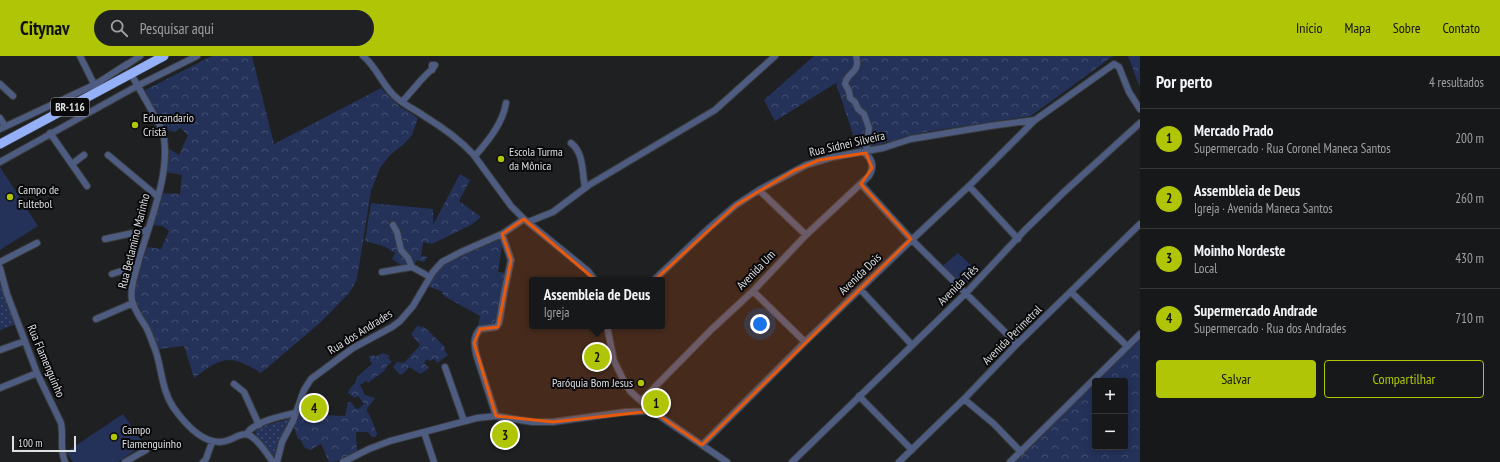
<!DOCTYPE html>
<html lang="pt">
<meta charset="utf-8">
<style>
:root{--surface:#16181a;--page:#1f2123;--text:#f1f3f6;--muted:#9ea0a2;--line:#353739;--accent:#afc506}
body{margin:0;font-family:"PT Sans Narrow",sans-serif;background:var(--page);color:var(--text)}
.controls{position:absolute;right:12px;bottom:12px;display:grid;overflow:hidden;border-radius:4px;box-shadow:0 2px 10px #0003}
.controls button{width:36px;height:36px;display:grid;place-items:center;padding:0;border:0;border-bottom:1px solid var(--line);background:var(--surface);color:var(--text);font:20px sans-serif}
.scale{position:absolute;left:12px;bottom:10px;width:64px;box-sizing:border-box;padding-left:4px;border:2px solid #dedfe1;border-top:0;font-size:11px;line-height:14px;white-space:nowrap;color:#dedfe1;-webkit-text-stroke:3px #09090b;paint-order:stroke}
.you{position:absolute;left:760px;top:268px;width:14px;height:14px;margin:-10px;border:3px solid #fff;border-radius:50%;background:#1a73e8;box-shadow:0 0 0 6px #1a73e833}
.badge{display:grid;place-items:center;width:26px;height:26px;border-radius:50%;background:var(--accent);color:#111;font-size:13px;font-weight:700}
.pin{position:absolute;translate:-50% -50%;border:2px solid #fff;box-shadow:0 1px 4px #0006}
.popup{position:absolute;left:529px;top:221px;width:136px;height:52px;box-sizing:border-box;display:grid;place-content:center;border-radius:4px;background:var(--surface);filter:drop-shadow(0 1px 3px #0005);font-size:13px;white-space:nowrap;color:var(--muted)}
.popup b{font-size:15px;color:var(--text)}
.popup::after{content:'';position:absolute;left:50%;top:100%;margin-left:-8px;border:8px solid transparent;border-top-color:var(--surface)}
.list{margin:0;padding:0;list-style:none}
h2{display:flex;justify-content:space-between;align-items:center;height:52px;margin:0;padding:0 16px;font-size:17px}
h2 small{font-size:13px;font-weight:400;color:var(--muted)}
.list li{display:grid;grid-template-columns:26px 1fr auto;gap:12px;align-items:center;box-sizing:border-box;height:60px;padding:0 16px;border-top:1px solid var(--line)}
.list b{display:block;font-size:15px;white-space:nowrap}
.list p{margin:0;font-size:13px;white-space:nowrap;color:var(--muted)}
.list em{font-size:13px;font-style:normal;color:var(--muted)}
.actions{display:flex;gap:8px;padding:12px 16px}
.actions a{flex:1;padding:9px 0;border:1px solid var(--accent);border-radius:4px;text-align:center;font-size:14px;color:var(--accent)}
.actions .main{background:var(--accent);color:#111}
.icon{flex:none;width:22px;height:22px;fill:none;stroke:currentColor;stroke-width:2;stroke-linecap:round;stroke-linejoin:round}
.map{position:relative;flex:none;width:1140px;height:406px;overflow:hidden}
header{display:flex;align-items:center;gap:24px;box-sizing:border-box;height:56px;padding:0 20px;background:var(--accent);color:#111}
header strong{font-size:19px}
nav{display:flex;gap:22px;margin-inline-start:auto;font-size:14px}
.search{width:280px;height:36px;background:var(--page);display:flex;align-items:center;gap:10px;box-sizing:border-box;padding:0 14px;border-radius:22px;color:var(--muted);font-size:15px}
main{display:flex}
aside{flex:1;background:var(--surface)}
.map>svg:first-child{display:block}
</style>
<header>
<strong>Citynav</strong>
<div class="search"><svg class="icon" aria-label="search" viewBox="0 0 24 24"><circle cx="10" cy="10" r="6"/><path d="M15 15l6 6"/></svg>Pesquisar aqui</div>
<nav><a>Início</a><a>Mapa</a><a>Sobre</a><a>Contato</a></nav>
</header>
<main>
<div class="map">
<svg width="1140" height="406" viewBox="0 0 1140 406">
<defs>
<pattern id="grass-dots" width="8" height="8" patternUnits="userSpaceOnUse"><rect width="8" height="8" fill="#24325a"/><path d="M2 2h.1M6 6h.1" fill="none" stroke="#434f71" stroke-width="1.8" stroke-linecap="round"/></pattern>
<pattern id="forest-crowns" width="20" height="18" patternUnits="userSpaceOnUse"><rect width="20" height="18" fill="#24325a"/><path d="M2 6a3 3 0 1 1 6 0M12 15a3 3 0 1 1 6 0" fill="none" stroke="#434f71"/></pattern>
</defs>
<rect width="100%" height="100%" fill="#1e2022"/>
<path fill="url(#grass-dots)" d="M0 217 16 268 0 274Z
M288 363H289L290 364 275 404 256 380 255 374 257 372Z"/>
<path fill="url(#forest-crowns)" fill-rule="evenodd" d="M212 0H252L274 88 381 32 399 50 418 62 412 79 405 87 390 99 380 112 371 135 357 223 350 236 321 266 261 317C230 298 223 300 194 322L184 290 159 293 137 248C132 230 142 209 147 191L161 193 169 175 163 170 152 169 161 137 180 138 182 119 165 116 168 92 179 99 188 79 180 72 175 76 166 74 143 35Z
M814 0H1113L1031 60 925 76 858 94 836 27 775 65 764 44Z
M1128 0H1140V30L1138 27Z
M460 118 470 124 459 145 481 161 471 169 432 188 423 186 421 200 427 201 424 206 417 204 413 211 403 212 399 208 392 203 395 197 386 191 365 185 371 147 433 153V169Z
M497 183 500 184 502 190 498 216 506 217 495 269 478 270 480 260 444 240 441 235 427 230 431 223 446 206Z
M418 269 422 272 423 270 444 290 445 295 448 299 437 307 434 303 430 305 427 303 424 307 429 312 421 318 409 311 404 317 400 319 393 311 397 306 404 307 420 289 411 278Z
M1140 278V406H1012ZM1095 325H1125V391H1095Z
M383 297 390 300 388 302 392 306 387 310 384 315 368 327 366 325 360 329 365 339 375 342 367 353V356L369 358 377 377 376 381H372L368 376H356L357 395C348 401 340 406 329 406L321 388 310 394 304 391 301 384 298 383 293 368 298 358 345 360 348 346H351L355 352 358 353 364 348 358 340 355 342 348 337 349 334 355 327 357 321 372 308 370 304 369 300 374 299 375 301Z"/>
<path fill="#24325a" d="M0 111 38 170 0 194Z
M958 197 978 216 962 231 941 211Z
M123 358 144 388 118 406H73L66 396Z"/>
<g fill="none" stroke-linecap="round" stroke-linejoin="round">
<defs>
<path id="minor" d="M80 0 94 28
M363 0C378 12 383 32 398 43 406 50 416 54 424 60 442 71 459 83 473 98L511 150 524 163 588 215 595 224
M856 0C861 18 847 15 845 28L849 35 850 42 855 46 858 53 864 58 869 72 866 95
M125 10 140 0
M131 18 162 73C174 114 147 171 137 211 134 221 130 234 132 244 134 254 141 263 146 271 150 279 153 288 156 296 162 315 162 334 173 351 185 368 206 393 229 384 235 382 242 376 249 379 259 384 267 398 273 406
M0 28 13 40
M402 46 422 23 433 12 435 9H432V14
M0 62 5 70
M0 73 96 28 127 8
M50 77 87 130
M571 87C584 97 582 116 585 132
M108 99 157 140
M475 100C488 85 503 67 506 47
M0 106 137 30 197 0
M72 108 84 99
M861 128 911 183 1017 288
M969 130 1018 183
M759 134 806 179
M528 166 553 156 589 129 715 54 775 0
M393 169 397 176 401 194 408 202 412 211 430 221
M105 183 147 174
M0 206 37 187
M0 212 7 238 37 317 61 367C64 381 59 391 65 406
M382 216 412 211
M112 218 137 210
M654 224 709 172 736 149 759 134 806 109 833 101 883 92 911 83 990 70 1035 64
M860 233 912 289
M753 235 805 286
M1071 236 1127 290
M96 263 133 247
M607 270 614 305 624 325 630 335 652 355 727 406
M0 294 25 285
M445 311 464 365
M234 328 244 336 259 369
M0 332 37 317
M859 340 912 394
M964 343 994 368 1021 396
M641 345 712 273 753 235 806 179 869 120C875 110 872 102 863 96
M496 360 476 298C474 288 473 281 480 273L496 271 499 267 504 237 511 204 502 178
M424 376 434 406
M248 379V376C257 365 282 360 295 357
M702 389 805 286 902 193 969 130 1035 64 1114 8 1119 11 1129 36 1140 53
M125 406 146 394
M203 406 206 403 212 386
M277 406 282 386 293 365 304 334 311 323 353 292 392 271 400 265 413 250 433 216 442 206 461 196 502 178 524 163
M343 406 369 393 390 385 477 362 496 360 532 366H553L625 356 652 355
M792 406 966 237 1025 174 1064 136 1140 67
M899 406 964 343 1017 288 1140 168
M1010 406 1140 278"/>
<path id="highway" d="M0 88 164 0"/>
</defs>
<use href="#minor" stroke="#393b3d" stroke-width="8"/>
<use href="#highway" stroke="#393b3d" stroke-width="10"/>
<use href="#minor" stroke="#4d5c80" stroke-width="6"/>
<use href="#highway" stroke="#93b0f9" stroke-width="9"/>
</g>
<path fill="#e8590c" fill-opacity="0.2" stroke="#e8590c" stroke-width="3" stroke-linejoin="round" d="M866 97 872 112 861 128 911 183 702 389 652 355 553 366 496 360 474 287 480 273 498 271 511 204 502 178 524 163 593 222 603 246 606 269 736 149 793 115 819 104Z"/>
<g fill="#afc506" stroke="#09090b" stroke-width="1.5">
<circle cx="135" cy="69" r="4"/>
<circle cx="501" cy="103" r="4"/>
<circle cx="10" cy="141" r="4"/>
<circle cx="641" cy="327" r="4"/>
<circle cx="114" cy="381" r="4"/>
</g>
<g text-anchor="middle" stroke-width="4" stroke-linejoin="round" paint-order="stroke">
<rect fill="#09090b" stroke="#9e9fa1" stroke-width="1" x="51" y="42" width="38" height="18" rx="3"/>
<g font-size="11" font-weight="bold" fill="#dedfe1">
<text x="70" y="55">BR-116</text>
</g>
<g font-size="12" fill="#dedfe1" stroke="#09090b" text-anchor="start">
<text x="143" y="66">Educandario<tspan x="143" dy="14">Cristã</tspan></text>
<text x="509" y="100">Escola Turma<tspan x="509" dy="14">da Mônica</tspan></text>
<text x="18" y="138">Campo de<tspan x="18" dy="14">Fultebol</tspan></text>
<text x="633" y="331" text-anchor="end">Paróquia Bom Jesus</text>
<text x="122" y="378">Campo<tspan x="122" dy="14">Flamenguinho</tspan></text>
</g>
<g font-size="12" fill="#dedfe1" stroke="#09090b">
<text transform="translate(847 88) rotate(-13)" y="4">Rua Sidnei Silveira</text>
<text transform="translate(134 185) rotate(-76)" y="4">Rua Berlamino Marinho</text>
<text transform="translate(756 214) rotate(-46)" y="4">Avenida Um</text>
<text transform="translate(860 218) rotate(-44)" y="4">Avenida Dois</text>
<text transform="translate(958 229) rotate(-45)" y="4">Avenida Três</text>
<text transform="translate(360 276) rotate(-32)" y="4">Rua dos Andrades</text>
<text transform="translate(1012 279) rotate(-45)" y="4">Avenida Perimetral</text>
<text transform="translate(46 305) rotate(67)" y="4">Rua Flamenguinho</text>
</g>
</g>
</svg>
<div class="controls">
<button>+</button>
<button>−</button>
</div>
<div class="scale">100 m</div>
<div class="you"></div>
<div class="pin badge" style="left:656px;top:347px">1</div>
<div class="pin badge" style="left:597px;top:301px">2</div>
<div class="popup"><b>Assembleia de Deus</b>Igreja</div>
<div class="pin badge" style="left:505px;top:379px">3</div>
<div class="pin badge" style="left:314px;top:352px">4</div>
</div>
<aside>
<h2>Por perto<small>4 resultados</small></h2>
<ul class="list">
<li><span class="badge">1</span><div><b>Mercado Prado</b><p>Supermercado · Rua Coronel Maneca Santos</p></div><em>200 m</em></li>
<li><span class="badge">2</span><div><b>Assembleia de Deus</b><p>Igreja · Avenida Maneca Santos</p></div><em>260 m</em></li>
<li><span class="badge">3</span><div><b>Moinho Nordeste</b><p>Local</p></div><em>430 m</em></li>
<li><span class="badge">4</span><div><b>Supermercado Andrade</b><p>Supermercado · Rua dos Andrades</p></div><em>710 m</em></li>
</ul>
<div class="actions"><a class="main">Salvar</a><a>Compartilhar</a></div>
</aside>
</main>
